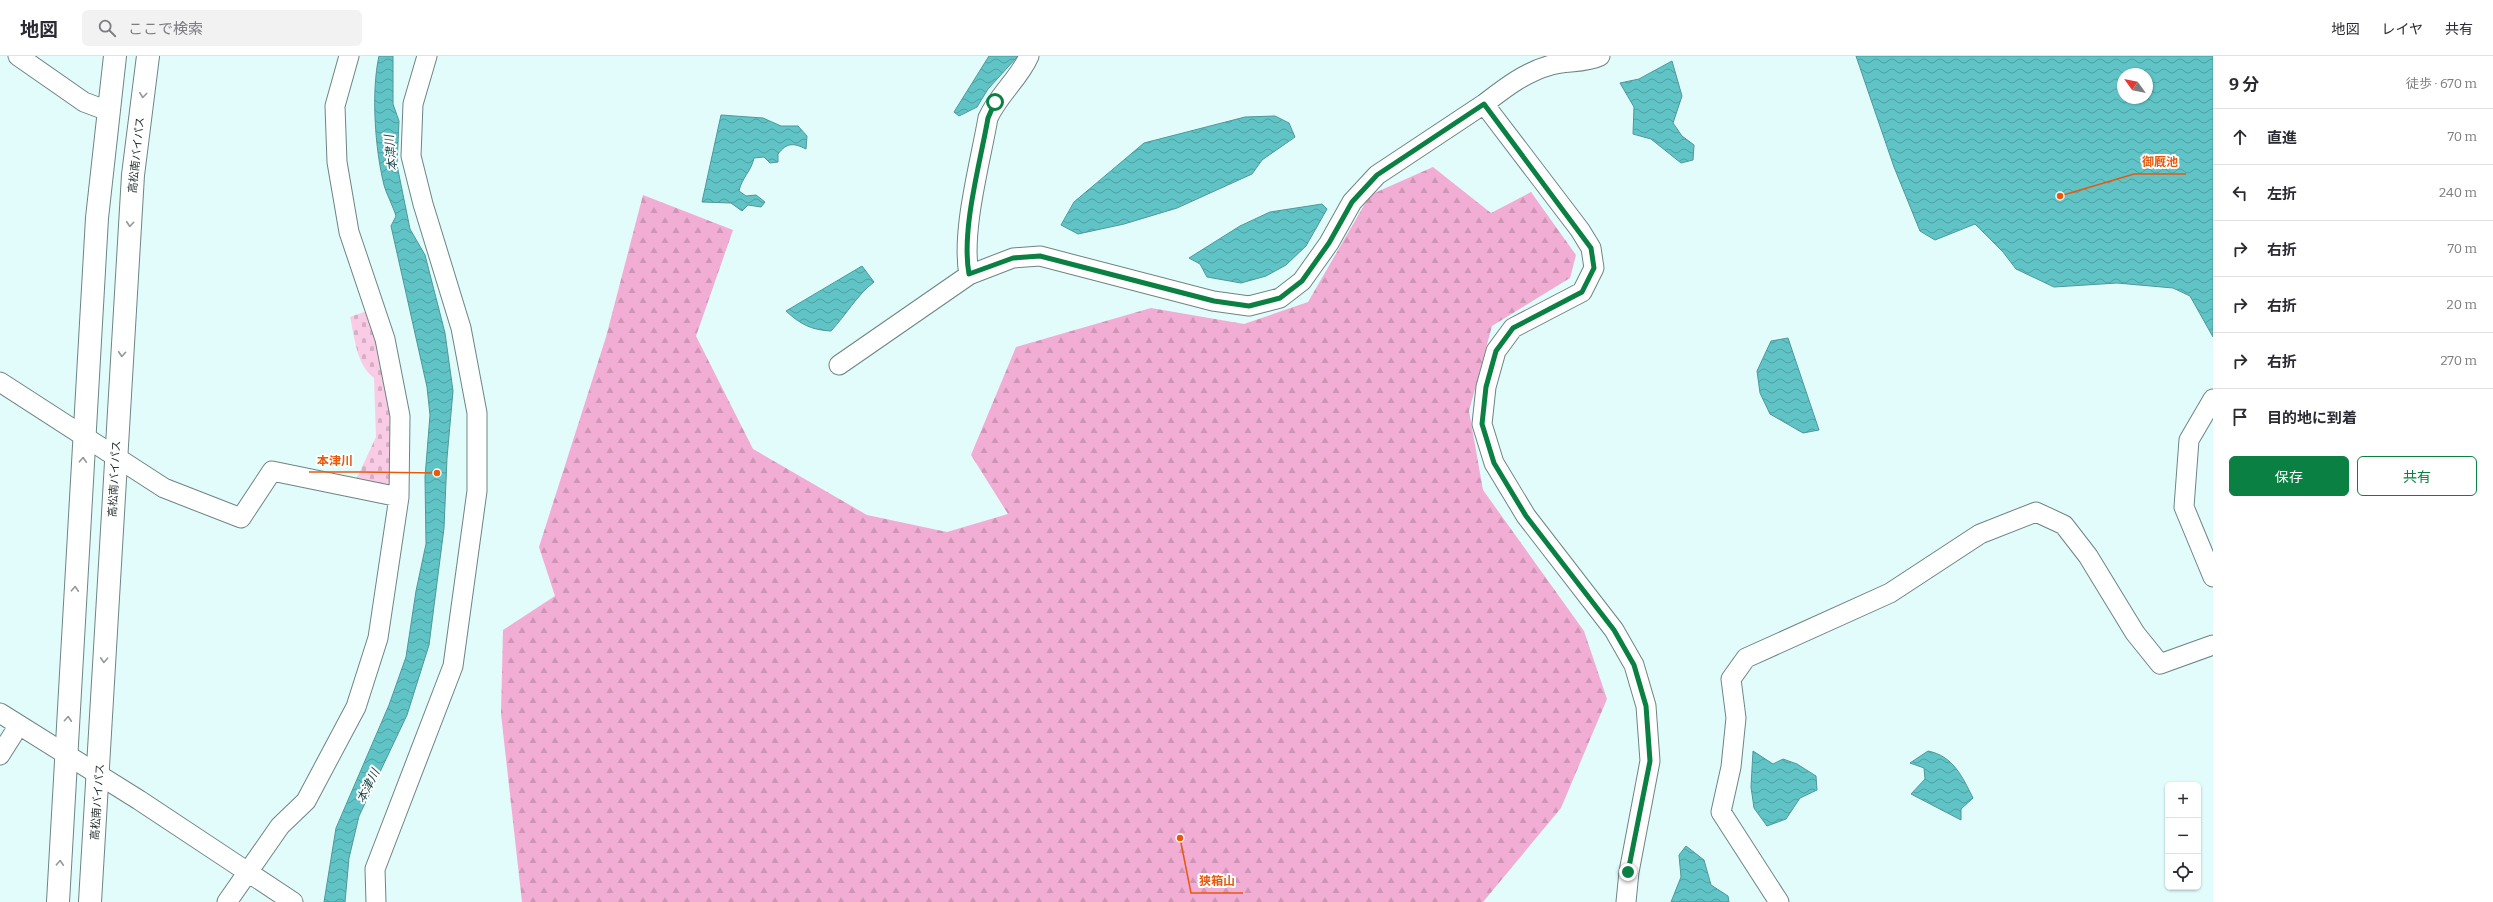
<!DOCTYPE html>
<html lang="ja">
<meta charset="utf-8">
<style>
:root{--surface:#fff;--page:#f2f2f3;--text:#2b2b33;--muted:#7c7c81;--line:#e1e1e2;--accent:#0b8043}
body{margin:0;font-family:Bitter,"Noto Sans JP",serif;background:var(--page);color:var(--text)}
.controls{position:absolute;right:12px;bottom:12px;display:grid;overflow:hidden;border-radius:6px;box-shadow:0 1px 3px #0004}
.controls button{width:36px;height:36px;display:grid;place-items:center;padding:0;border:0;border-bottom:1px solid var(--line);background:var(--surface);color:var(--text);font:20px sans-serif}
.compass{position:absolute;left:2117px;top:12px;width:36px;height:36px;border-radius:50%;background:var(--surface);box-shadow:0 1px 3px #0004;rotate:303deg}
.stop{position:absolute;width:12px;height:12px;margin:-9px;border:3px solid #0b8043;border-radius:50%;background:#fff}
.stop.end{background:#0b8043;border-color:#fff;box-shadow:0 1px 4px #0008}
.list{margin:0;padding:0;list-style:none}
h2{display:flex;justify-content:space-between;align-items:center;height:52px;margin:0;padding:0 16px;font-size:17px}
h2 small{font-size:13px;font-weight:400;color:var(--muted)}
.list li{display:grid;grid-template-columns:26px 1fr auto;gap:12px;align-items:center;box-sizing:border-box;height:56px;padding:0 16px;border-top:1px solid var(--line)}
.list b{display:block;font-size:15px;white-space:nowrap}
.list em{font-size:13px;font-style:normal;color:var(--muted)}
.actions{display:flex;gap:8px;padding:12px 16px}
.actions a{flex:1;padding:9px 0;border:1px solid var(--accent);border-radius:6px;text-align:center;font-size:14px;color:var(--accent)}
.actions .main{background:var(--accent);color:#fff}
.icon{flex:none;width:22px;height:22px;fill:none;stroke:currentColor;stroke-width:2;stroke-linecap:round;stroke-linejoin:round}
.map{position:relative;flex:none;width:2213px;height:846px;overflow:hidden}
header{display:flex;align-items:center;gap:24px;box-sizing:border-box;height:56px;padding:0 20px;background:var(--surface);border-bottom:1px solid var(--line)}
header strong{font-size:19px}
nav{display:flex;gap:22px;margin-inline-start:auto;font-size:14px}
.search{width:280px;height:36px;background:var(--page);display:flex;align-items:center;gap:10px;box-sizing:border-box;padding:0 14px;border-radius:6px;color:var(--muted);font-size:15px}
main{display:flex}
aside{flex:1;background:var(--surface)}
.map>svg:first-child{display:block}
</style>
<header>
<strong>地図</strong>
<div class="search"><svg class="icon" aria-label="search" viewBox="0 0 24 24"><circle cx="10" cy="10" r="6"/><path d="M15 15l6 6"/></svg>ここで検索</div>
<nav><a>地図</a><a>レイヤ</a><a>共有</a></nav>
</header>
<main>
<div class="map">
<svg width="2213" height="846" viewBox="0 0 2213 846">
<defs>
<pattern id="forest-firs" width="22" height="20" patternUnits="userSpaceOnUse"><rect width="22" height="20" fill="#f1add4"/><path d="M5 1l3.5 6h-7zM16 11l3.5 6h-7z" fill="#cf95b6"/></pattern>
<pattern id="cemetery-stones" width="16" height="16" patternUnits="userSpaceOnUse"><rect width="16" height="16" fill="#facbe5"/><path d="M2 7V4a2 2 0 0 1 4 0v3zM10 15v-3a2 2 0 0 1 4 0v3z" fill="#d6afc5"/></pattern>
<pattern id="water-waves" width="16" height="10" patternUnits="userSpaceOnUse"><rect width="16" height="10" fill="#60c4c6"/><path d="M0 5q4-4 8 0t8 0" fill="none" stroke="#4fa0a1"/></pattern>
</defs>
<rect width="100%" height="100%" fill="#e2fbfb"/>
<path fill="url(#forest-firs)" d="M1433 111 1491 157 1531 136 1576 199 1570 222 1492 270 1469 355 1483 434 1584 575 1607 643 1561 752 1483 846H522L501 658 503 574 555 540 539 491 606 281 643 139 733 174 696 280 753 393 867 459 947 476 1008 458 971 399 1016 291 1151 252 1244 268 1308 246 1370 139Z"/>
<path fill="url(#cemetery-stones)" d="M370 254 394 338 395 436 356 424 376 381 374 322C356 308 355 282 350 261Z"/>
<path fill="url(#water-waves)" stroke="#4f9899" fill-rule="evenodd" d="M379 0H393V48L399 65 397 109 410 173 425 199 445 277 453 335 447 402 444 472 429 589 407 659 359 760 349 802 345 846H324L336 772 389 649 406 601 416 535 426 488 425 421 430 359 427 331 391 170 396 160C393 150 386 137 384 129 375 93 371 36 379 0Z
M989 0H1018L988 33 977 51 959 60 954 56Z
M1856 0H2213V281L2190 240 2173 232 2117 227 2054 231 2016 213 2003 196 1975 168 1935 184 1920 175 1894 111ZM2123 18H2147V42H2123Z
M1672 5 1682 40 1673 67 1682 80 1694 89 1693 104 1681 107 1651 83 1633 78 1634 51 1620 27 1639 23Z
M721 59 763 62 781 70H798L807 80 806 93C794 87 787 86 778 98V106L770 107 764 101 754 102C751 116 742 121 739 135L746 140 756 139 765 146 761 151 748 149 742 155 731 147 702 146Z
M1275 60 1289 67 1295 81 1262 104 1252 118 1177 152 1124 168 1078 178 1061 169 1074 146 1144 87 1245 61Z
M1322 148 1327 153 1306 190 1286 209 1266 220 1241 227 1207 221 1200 208 1189 202 1240 170 1270 156Z
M862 210 874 226C857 239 846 259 831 275 811 274 800 268 786 255Z
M1788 282 1819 374 1803 377 1770 358 1760 337 1757 315 1771 285Z
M1753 695 1773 708 1783 703 1797 708 1816 720 1817 734 1800 742 1786 763 1767 770 1754 752 1751 731Z
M1928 695C1953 700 1962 720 1973 742L1961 753V764L1911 738 1925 723 1924 712 1910 707Z
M1686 790 1704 804 1711 829 1728 840 1729 846H1671L1681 821 1679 799Z"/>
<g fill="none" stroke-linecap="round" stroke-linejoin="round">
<defs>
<path id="minor" d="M18 0 84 46 108 55
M1600 0C1586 7 1566 5 1551 9 1525 16 1505 32 1484 48L1580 174 1591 192 1594 212 1582 236 1513 272 1496 295 1486 331 1482 368 1494 407 1526 460 1614 574 1634 609 1646 650 1650 705 1629 816 1626 846
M969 219C961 175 980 108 988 62 998 39 1019 23 1029 0
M839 309 969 219 1013 202 1040 200 1213 245 1249 250 1280 242 1302 225 1329 187 1352 146 1377 119 1484 48
M0 326 164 432 241 462 272 415 399 441
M2213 343 2189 384 2184 451 2213 521
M0 657 139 744 293 846
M0 699 19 669
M227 846 280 770 306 745 356 651 378 582 399 441 400 360 385 283 349 176 337 106 335 50 349 0
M376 846 375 813 453 610 477 435V357L461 272 423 148 411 100 413 48 427 0
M1779 846 1721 756 1731 711 1736 662 1731 623 1746 602 1890 537 1980 478 2036 456 2064 469 2088 500 2135 577 2160 608 2213 589"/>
<path id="highway" d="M58 846 97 162 115 0
M90 846 133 119 148 0"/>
</defs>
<use href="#minor" stroke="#6e8484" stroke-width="21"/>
<use href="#highway" stroke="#6e8484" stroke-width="24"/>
<use href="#minor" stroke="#fff" stroke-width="19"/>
<use href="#highway" stroke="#fff" stroke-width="22"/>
</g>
<defs><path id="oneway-chevron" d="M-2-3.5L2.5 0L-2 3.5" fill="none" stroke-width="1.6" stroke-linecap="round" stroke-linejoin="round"/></defs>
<g stroke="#939898">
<use href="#oneway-chevron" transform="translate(143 39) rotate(97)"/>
<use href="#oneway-chevron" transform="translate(130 168) rotate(94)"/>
<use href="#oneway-chevron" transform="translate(122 298) rotate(94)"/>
<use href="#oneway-chevron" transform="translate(83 404) rotate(-87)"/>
<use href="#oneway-chevron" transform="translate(75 533) rotate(-87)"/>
<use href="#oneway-chevron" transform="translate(104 604) rotate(93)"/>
<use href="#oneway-chevron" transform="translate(68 663) rotate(-86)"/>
<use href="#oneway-chevron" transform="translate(60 807) rotate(-87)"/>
</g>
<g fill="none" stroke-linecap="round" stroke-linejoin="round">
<path stroke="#0b8043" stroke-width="5" d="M995 46 988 62C980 108 961 174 969 218L1013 202 1040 200 1214 245 1249 250 1280 242 1302 225 1329 187 1352 146 1377 119 1484 48 1591 192 1594 212 1582 236 1513 272 1496 295 1486 331 1482 368 1494 407 1526 460 1614 574 1634 609 1646 650 1650 705 1628 816"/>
</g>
<g text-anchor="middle" stroke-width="4" stroke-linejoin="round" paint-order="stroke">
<g font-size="11" fill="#273030" stroke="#fff">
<text transform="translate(136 99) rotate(-84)" y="4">高松南バイパス</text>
<text transform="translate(114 423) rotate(-87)" y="4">高松南バイパス</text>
<text transform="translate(97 746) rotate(-86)" y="4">高松南バイパス</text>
</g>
<g font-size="12" font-style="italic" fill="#194748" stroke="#fff">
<text transform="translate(391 97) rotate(-96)" y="4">本津川</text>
<text transform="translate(368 730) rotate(-63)" y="4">本津川</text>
</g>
</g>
<path fill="none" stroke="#e8590c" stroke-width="1.5" d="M2060 140L2134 118H2186M437 417L361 416H309M1180 782L1191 837H1243"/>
<g fill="#e8590c" stroke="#fff" stroke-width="1.5">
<circle cx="2060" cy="140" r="4"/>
<circle cx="437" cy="417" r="4"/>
<circle cx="1180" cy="782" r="4"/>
</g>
<g font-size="12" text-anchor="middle" font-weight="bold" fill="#e8590c" stroke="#fff" stroke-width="4" stroke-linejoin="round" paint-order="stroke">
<text x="2160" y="110">御厩池</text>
<text x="335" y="409">本津川</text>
<text x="1217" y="829">狭箱山</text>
</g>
</svg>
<div class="controls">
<button>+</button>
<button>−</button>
<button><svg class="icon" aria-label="locate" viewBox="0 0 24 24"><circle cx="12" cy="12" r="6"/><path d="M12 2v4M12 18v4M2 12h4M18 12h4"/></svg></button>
</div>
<svg class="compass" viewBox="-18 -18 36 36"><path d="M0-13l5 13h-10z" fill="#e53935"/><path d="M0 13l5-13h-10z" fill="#7c7c81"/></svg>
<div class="stop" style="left:995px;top:46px"></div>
<div class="stop end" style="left:1628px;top:816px"></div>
</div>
<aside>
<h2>9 分<small>徒歩 · 670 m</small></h2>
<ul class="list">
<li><svg class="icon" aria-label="ahead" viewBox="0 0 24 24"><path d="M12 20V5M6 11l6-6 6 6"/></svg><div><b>直進</b></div><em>70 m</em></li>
<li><svg class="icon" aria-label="left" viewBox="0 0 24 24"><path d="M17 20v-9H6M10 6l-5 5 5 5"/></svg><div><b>左折</b></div><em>240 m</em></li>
<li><svg class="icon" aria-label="right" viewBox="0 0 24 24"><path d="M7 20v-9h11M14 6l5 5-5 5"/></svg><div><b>右折</b></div><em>70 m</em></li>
<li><svg class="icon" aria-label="right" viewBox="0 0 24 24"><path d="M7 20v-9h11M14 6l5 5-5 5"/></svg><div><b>右折</b></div><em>20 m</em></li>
<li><svg class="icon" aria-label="right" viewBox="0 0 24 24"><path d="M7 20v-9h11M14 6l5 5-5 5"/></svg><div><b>右折</b></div><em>270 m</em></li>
<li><svg class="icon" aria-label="arrive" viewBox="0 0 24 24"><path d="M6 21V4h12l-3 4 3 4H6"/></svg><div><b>目的地に到着</b></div></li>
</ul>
<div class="actions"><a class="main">保存</a><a>共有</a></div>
</aside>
</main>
